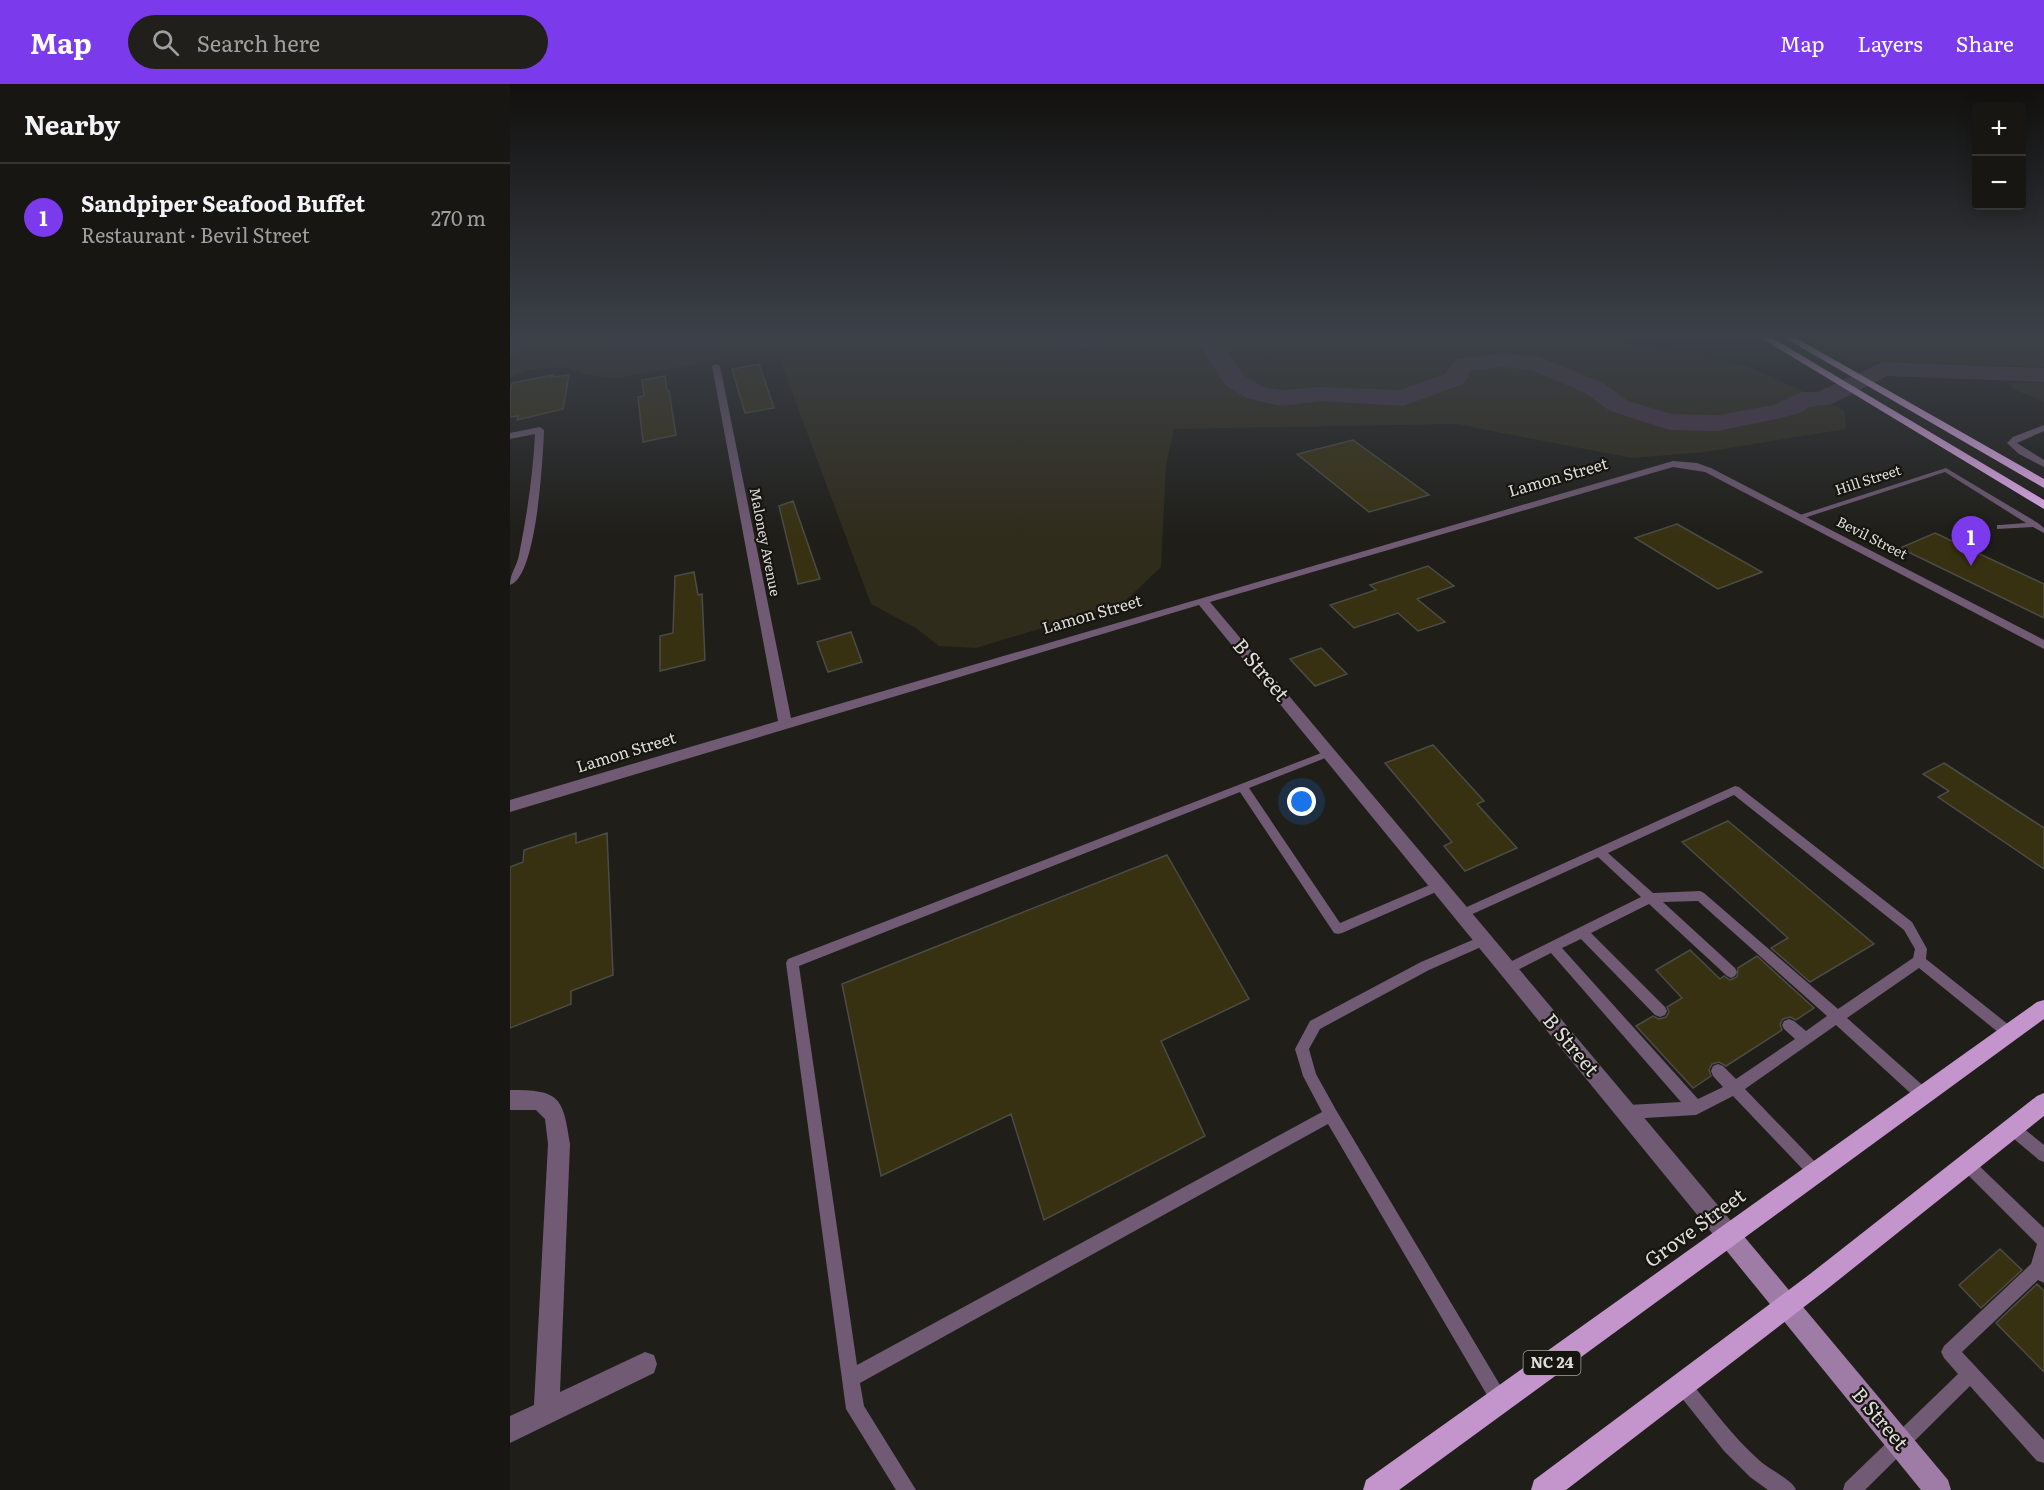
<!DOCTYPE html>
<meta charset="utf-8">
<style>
:root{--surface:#171613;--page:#201f1c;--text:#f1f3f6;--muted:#9e9fa0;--line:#363533;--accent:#7c3aed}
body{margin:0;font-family:Literata,serif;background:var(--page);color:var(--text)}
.controls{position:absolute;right:18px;top:18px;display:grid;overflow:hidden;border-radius:6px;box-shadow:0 3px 15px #0003}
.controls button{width:54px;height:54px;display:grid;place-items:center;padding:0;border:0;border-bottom:2px solid var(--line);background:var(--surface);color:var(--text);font:30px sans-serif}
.you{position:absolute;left:792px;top:718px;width:21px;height:21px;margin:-15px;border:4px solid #fff;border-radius:50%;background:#1a73e8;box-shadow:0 0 0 9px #1a73e833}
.badge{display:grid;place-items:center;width:39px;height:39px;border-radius:50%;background:var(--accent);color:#fff;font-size:20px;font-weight:700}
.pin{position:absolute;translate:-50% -50px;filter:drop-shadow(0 2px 3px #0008)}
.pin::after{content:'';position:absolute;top:32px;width:21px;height:18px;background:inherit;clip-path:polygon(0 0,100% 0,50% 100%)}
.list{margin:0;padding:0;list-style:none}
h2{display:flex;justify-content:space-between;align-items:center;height:78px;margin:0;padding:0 24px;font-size:26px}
h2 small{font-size:20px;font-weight:400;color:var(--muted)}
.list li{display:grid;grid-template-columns:39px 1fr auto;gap:18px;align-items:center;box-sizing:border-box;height:108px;padding:0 24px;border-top:2px solid var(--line)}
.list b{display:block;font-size:22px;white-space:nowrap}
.list p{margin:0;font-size:20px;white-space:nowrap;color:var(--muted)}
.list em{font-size:20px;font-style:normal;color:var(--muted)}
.icon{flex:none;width:33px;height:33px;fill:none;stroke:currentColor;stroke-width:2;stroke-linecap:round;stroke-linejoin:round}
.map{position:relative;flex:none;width:1534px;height:1406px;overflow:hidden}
header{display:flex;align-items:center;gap:36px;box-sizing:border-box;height:84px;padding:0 30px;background:var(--accent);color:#fff}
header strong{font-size:28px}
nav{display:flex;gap:33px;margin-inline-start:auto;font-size:21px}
.search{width:420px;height:54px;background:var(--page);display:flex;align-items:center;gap:15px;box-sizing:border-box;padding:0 21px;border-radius:33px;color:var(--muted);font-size:22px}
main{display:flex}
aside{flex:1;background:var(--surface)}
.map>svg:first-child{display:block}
</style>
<header>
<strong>Map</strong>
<div class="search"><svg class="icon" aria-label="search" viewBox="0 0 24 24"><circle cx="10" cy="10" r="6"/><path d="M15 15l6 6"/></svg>Search here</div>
<nav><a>Map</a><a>Layers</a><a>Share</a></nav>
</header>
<main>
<aside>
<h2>Nearby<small></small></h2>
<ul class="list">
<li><span class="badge">1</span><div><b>Sandpiper Seafood Buffet</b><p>Restaurant · Bevil Street</p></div><em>270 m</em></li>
</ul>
</aside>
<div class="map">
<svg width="1534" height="1406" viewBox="0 0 1534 1406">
<rect width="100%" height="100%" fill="#1f1e19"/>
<path fill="#302c1b" d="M0 254H1083L1188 271 1239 283 1334 326 1336 345 1195 368 1122 374 946 340 664 345 656 382 651 483 612 520 466 564 429 562 406 544 361 520 270 276 236 272 105 294 77 291 54 283 22 285 0 293Z
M1297 254H1534V283L1336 276Z
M1498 298 1534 299V318L1503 305Z"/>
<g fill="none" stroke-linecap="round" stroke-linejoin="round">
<path fill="#4a364e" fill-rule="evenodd" d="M30 254 27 259 0 271V255Z
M84 254H220L217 259 209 261H95L87 259Z
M535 254H604L601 259C578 265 561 264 538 259Z
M685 254H707L734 292 754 303 771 306 811 303 890 306 935 290 947 275 993 269 1027 272 1093 299 1118 317 1162 330 1208 331 1264 321 1291 308H1308L1373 278 1534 284V298L1377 292 1322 320 1298 323 1292 328 1275 333 1208 347 1160 346 1100 327 1075 309 1022 286 993 283 962 286 953 300 893 322 811 317 771 322 737 314 716 302Z"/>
</g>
<path fill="#383111" stroke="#4c4b45" stroke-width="1.5" d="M249 280 264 324 235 329 222 285Z
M43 291 42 293 59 291 53 325 7 336 8 332 0 333V308L2 299Z
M155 292 157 307H159L166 351 133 358 128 313 134 312 132 296Z
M843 356 919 411 859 428 787 370Z
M283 417 310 495 288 500 269 422Z
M1167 440 1252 488 1208 505 1125 454Z
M1425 449 1534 500V534L1390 464Z
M918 482 944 502 907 515 935 538 908 547 888 529 844 544 820 521 866 506 860 501Z
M184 488 188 511 192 510 195 576 150 587V552L163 549 165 492Z
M341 548 352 578 318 588 307 558Z
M811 564 837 590 805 602 780 575Z
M923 661 974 717 967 720 1007 764 955 787 934 762 942 758 875 679Z
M1434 679 1534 744V785L1428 713 1439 707 1413 690Z
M1218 737 1364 860 1300 898 1261 864 1278 854 1172 758Z
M66 749V759L97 749 103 891 61 907V920L0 944V783L13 778 14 766Z
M657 771 739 915 651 957 695 1052 534 1136 501 1030 371 1092 332 900Z
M1180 866 1210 895 1214 892 1220 896 1227 893 1228 884 1247 872 1304 924 1286 936 1280 933 1273 935 1270 940 1272 946 1216 982 1209 978 1202 980 1199 986 1201 992 1183 1004 1126 942 1143 932 1149 935 1156 933 1159 928 1157 923 1172 914 1146 886Z
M1490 1165 1512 1186 1471 1224 1449 1201Z
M1527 1200 1534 1207V1288L1486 1239Z"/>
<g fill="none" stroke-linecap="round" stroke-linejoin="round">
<path fill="#705a74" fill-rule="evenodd" d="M1436 384 1528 439 1534 444V449L1523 443 1487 445V441H1490L1516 439 1435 388 1291 435 1284 433Z
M819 666 823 667 824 669 823 671 739 704 830 839 929 797 933 799 935 802 933 805 832 849 828 850 824 849 730 708 289 882 347 1281 812 1028 793 992 785 965 800 937 911 878 974 851 978 852 980 856 978 860 919 886 810 945 799 965 806 990 826 1026 996 1311 999 1317 996 1323 990 1326 984 1323 818 1040 350 1299 354 1322 406 1406H386L336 1325 276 879 278 875Z
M1225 702 1229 703 1402 838 1417 865 1416 875 1504 945 1506 949 1504 953 1499 955 1494 953 1409 884 1337 934 1418 1006 1420 1011 1418 1016 1413 1018 1408 1016 1326 941 1235 1005 1311 1084 1314 1089 1311 1094 1306 1097 1301 1094 1223 1012 1186 1031 1118 1035 1113 1033 1111 1028 1113 1023 1118 1021 1171 1018 1041 869 1002 889 998 890 994 889 992 885 994 881 1131 813 1088 773 956 833 952 835 948 833 946 830 948 827ZM1224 711 1394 846 1405 865 1403 874 1328 925 1194 809 1190 807 1143 809 1098 769ZM1188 817 1317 932 1296 947 1284 937 1279 935 1274 937 1272 941 1274 945 1285 955 1226 995 1213 982 1208 980 1203 982 1201 987 1203 992 1213 1003 1188 1015 1052 864 1071 855 1145 931 1150 933 1155 931 1157 927 1155 923 1081 849 1139 820 1217 892 1221 894 1225 892 1227 888 1225 884 1153 818Z
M1502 1037 1507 1039 1534 1061V1078L1529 1076 1497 1049 1495 1044 1497 1039Z
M1457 1073 1462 1075 1534 1144V1199L1528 1196 1452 1268 1534 1356V1379L1527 1377 1460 1302 1355 1406H1333L1335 1399 1448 1290 1434 1274 1431 1268 1434 1262 1521 1180 1527 1160 1452 1085 1450 1080 1452 1075Z
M1173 1293 1179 1296C1202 1324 1223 1353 1250 1377 1261 1387 1282 1395 1286 1406H1258L1240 1393 1214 1367 1167 1308 1164 1302 1167 1296Z"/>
<path fill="#705a74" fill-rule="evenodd" d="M206 280 210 282 281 634 1163 377 1187 379 1201 384 1534 556V565L1195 388 1163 383 700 518 1227 1144 1230 1152 1227 1160 1219 1163 1211 1160 689 521 0 728V716L268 637 202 282Z
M1534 341V347L1507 359 1534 376V383L1509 370 1497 359 1503 353Z
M30 343 34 346C33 373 27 493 0 501 0 489 7 482 9 471 17 431 23 390 25 350L0 355V349Z
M0 1006C49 1006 53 1012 60 1060L50 1308 135 1268 144 1271 147 1280 144 1289 0 1359V1332L24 1321 38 1060 35 1035 26 1026H0Z"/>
<path fill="#9f7ca5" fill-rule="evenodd" d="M1219 1141 1227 1144 1438 1396 1441 1406H1411L1211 1160 1208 1152 1211 1144Z"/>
<path fill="#c495cc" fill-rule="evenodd" d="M1534 916V935L889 1406H853L856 1396 1527 918Z
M1534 1009V1032L1316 1206 1056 1406H1021L1024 1396 1300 1190 1527 1012Z"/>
<path fill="#e6adef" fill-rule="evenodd" d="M1251 254H1262L1534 416V425Z
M1275 254H1286L1534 395V404Z"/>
</g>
<linearGradient id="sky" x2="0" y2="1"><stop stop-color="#11100e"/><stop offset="0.56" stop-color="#3c4149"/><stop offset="1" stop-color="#3c4149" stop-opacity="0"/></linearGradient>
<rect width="1534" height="451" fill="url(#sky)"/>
<g text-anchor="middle" stroke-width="4.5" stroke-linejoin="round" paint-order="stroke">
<g font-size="14" fill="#deddd9" stroke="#161510">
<text transform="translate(1358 396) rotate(-18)" y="5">Hill Street</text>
<text transform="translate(1362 454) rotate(27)" y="5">Bevil Street</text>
<text transform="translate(255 458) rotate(79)" y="5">Maloney Avenue</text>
</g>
<rect fill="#161510" stroke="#a2a19d" stroke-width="1.5" x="1013.5" y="1267" width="57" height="24" rx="4.5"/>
<g font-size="15" font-weight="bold" fill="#deddd9">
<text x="1042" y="1284">NC 24</text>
</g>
<g font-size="16" fill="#deddd9" stroke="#161510">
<text transform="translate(1048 393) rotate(-16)" y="6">Lamon Street</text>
<text transform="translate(582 530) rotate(-16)" y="6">Lamon Street</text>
<text transform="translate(116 668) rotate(-17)" y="6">Lamon Street</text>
</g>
<g font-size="20" fill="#deddd9" stroke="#161510">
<text transform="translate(751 586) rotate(50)" y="7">B Street</text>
<text transform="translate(1061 961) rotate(50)" y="7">B Street</text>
<text transform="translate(1185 1144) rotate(-36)" y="7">Grove Street</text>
<text transform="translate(1370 1335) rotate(50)" y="7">B Street</text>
</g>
</g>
</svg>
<div class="controls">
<button>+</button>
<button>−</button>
</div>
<div class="you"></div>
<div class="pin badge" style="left:1461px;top:482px">1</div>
</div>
</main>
